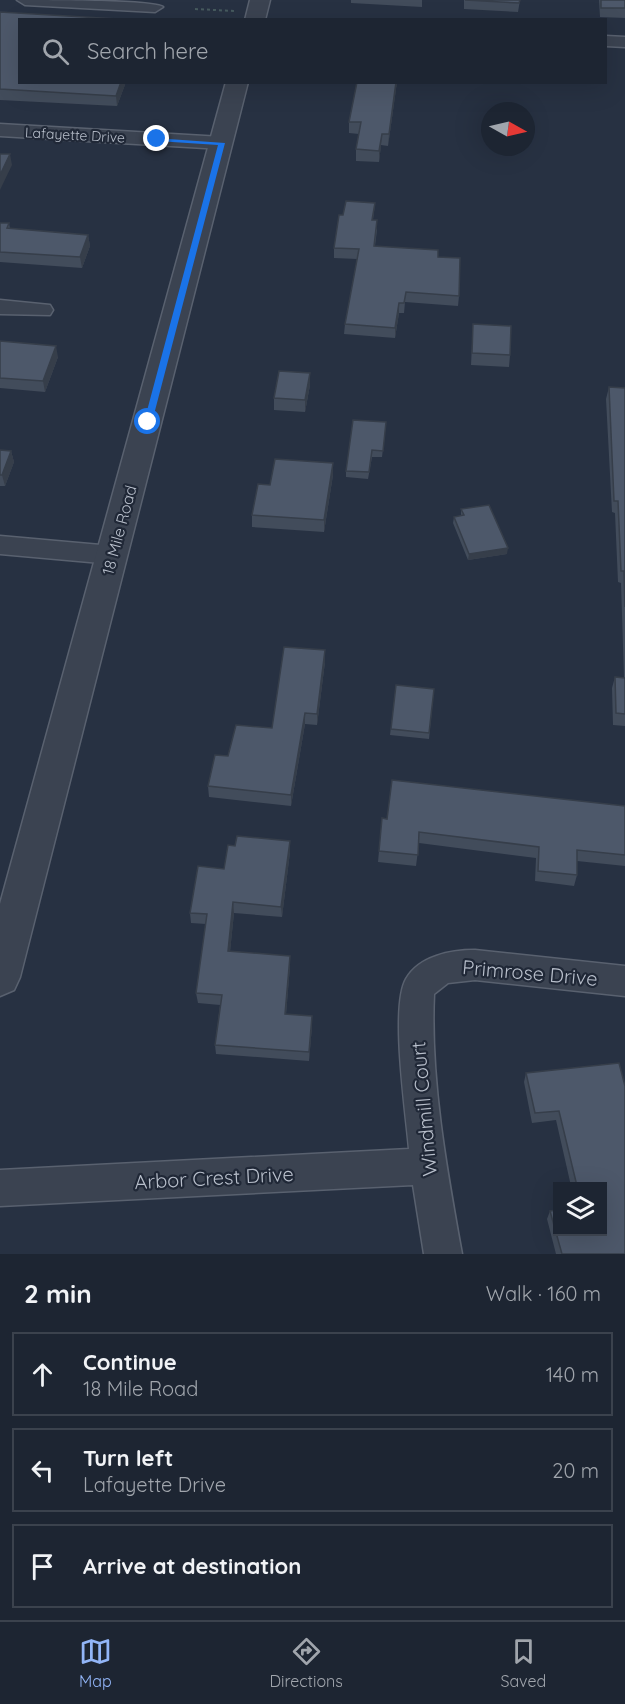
<!DOCTYPE html>
<meta charset="utf-8">
<style>
:root{--surface:#1d2532;--page:#252d3a;--text:#f1f3f6;--muted:#a0a5ac;--line:#3b424d;--accent:#92b5f7}
body{margin:0;font-family:Quicksand,sans-serif;background:var(--page);color:var(--text)}
.controls{position:absolute;right:18px;bottom:18px;display:grid;overflow:hidden;border-radius:0px;box-shadow:0 6px 24px #0002}
.controls button{width:54px;height:54px;display:grid;place-items:center;padding:0;border:0;border-bottom:2px solid var(--line);background:var(--surface);color:var(--text);font:30px sans-serif}
.compass{position:absolute;left:481px;top:102px;width:54px;height:54px;border-radius:50%;background:var(--surface);box-shadow:0 6px 24px #0002;rotate:98deg}
.stop{position:absolute;width:18px;height:18px;margin:-14px;border:4px solid #1a73e8;border-radius:50%;background:#fff}
.stop.end{background:#1a73e8;border-color:#fff;box-shadow:0 2px 6px #0008}
.list{margin:0;padding:0;list-style:none}
h2{display:flex;justify-content:space-between;align-items:center;height:78px;margin:0;padding:0 24px;font-size:26px}
h2 small{font-size:20px;font-weight:400;color:var(--muted)}
.list li{display:grid;grid-template-columns:39px 1fr auto;gap:18px;align-items:center;box-sizing:border-box;height:84px;margin:0 12px 12px;padding:0 12px;border:2px solid var(--line);border-radius:0px}
.list b{display:block;font-size:22px;white-space:nowrap}
.list p{margin:0;font-size:20px;white-space:nowrap;color:var(--muted)}
.list em{font-size:20px;font-style:normal;color:var(--muted)}
.icon{flex:none;width:33px;height:33px;fill:none;stroke:currentColor;stroke-width:2;stroke-linecap:round;stroke-linejoin:round}
.map{position:relative;flex:none;width:625px;height:1254px;overflow:hidden}
.search{position:absolute;background:var(--surface);box-shadow:0 6px 24px #0002;left:18px;right:18px;top:18px;height:66px;display:flex;align-items:center;gap:15px;box-sizing:border-box;padding:0 21px;border-radius:0px;color:var(--muted);font-size:22px}
.sheet{height:366px;background:var(--surface)}
nav{display:flex;justify-content:space-around;align-items:center;box-sizing:border-box;height:84px;border-top:2px solid var(--line);background:var(--surface);font-size:16px;color:var(--muted)}
nav a{display:grid;justify-items:center;gap:3px}
nav .on{color:var(--accent)}
.map>svg:first-child{display:block}
</style>
<div class="map">
<svg width="625" height="1254" viewBox="0 0 625 1254">
<rect width="100%" height="100%" fill="#273142"/>
<g fill="none" stroke-linecap="round" stroke-linejoin="round">
<defs>
<path id="minor" d="M17 0C38 0 155 0 163 7L155 12 25 5Z
M606 36 625 37V47L606 46Z
M0 124 222 137 231 143 222 149 0 136Z
M0 300 50 305 53 310 50 315 0 314Z
M0 536 112 546 121 548 125 555 121 562 112 564 0 554Z
M475 950 625 966V996L475 980 448 983 434 994C430 1078 447 1171 462 1254H424L413 1185 0 1206V1170L409 1149C406 1113 390 1007 406 979 419 956 451 950 475 950Z"/>
<path id="tertiary" d="M250 0H270L265 20H245Z
M226 82H248L20 977 14 990 0 996V904Z"/>
</defs>
<use href="#minor" stroke="#59616f" stroke-width="3"/>
<use href="#tertiary" stroke="#59616f" stroke-width="3"/>
<path stroke="#475b5f" stroke-width="2" stroke-dasharray="3 3" stroke-linecap="butt" d="M195 9 234 11"/>
<use href="#minor" fill="#3b4351" fill-rule="evenodd"/>
<use href="#tertiary" fill="#3b4351" fill-rule="evenodd"/>
</g>
<path fill="#424c5b" d="M351 0H422V7L351 3Z
M464 0H520L518 12 464 9Z
M599 0H625V18L600 17Z
M0 12 20 82H126L117 106 0 100Z
M357 82H397L388 146 381 145 379 162 356 161V149L359 134 349 133V122Z
M375 203 373 220 377 230 375 246 438 257 459 296 458 306 405 302 404 313H399L395 338 344 334 345 324 357 259 334 258V248L343 215Z
M0 223H9L10 229 88 235 90 246 82 268 0 262Z
M473 324 510 355 509 367 471 365Z
M0 341 58 357 45 392 0 388Z
M310 373V385L305 412 274 410V398Z
M609 387 625 388V726L613 725 612 688 615 677 624 678 621 583 618 582 615 513 612 512 606 399Z
M386 422 382 457H372L368 479 346 477V471Z
M0 450 11 451 14 462 5 486H0Z
M333 475 324 532 252 527V515L270 485Z
M461 509 507 554 468 560 453 523 454 517 461 516Z
M325 662 317 725 305 724 291 806 209 797 208 786 228 756 272 728Z
M396 685 434 689 429 739 390 735Z
M625 806V866L577 861V875L574 886 535 881 536 858 419 843 416 866 378 862 379 851 387 819Z
M290 841V852L282 917 234 913 230 951 290 956V966L286 1015 312 1026 309 1061 216 1054 215 1045 220 1005 198 1003 196 993 206 924 191 923 190 913 224 869 235 846Z
M619 1063 625 1254H556L547 1219 550 1211 558 1232 603 1186H571L556 1120 532 1123 524 1082 526 1073Z"/>
<path fill="#363e4a" d="M121 82H126L117 106 116 96Z
M396 82H397L388 146 389 134Z
M382 134 381 145 379 162V151Z
M10 154 12 165 0 190V175Z
M88 235 90 246 82 268 80 257Z
M399 303V313L395 338V328Z
M56 346 58 357 45 392 43 381Z
M310 373V385L305 412V400Z
M11 451 14 462 5 486 2 475Z
M333 463V475L324 532V520Z
M508 548 507 554 468 560 469 554Z
M325 650V662L317 725V714Z
M305 713V724L291 806V795Z
M290 841V852L282 917 281 907Z
M233 902 234 913 229 962 228 951Z
M290 956V966L285 1024V1014Z
M312 1016V1026L309 1061V1052Z"/>
<path fill="#4d586a" stroke="#363e4a" stroke-width="1.5" d="M465 0H520L519 3Z
M601 0H625V8H601Z
M0 12 118 19 20 20V82H121L116 96 0 89Z
M357 82H396L389 134H382L379 151 356 149 361 122H349Z
M0 154H10L0 175Z
M346 201 375 203 372 220H377L374 246 438 250V257L460 258 459 296 406 292 404 303H399L395 328 345 324 359 249 334 248 339 215H343Z
M0 223H9L7 228 88 235 80 257 0 252Z
M473 324 511 326 510 355 472 353Z
M0 341 56 346 43 381 0 378Z
M279 371 310 373 305 400 274 398Z
M609 387 625 388V607L624 571H621L618 501H614Z
M353 420 386 422 383 451 372 450 369 472 346 471Z
M0 450 11 451 2 475H0Z
M275 459 333 463 324 520 252 515 258 484 270 485Z
M489 505 508 548 469 554 454 517 464 515 461 509Z
M284 647 325 650 317 714 305 713 291 795 208 786 215 755 228 756 236 725 272 728Z
M615 677 625 678V714L616 713Z
M396 685 434 689 429 733 391 729Z
M392 780 625 806V855L577 850V875L538 871 539 847 419 832 418 855 379 851 382 818 387 819Z
M237 836 290 841 281 907 233 902 228 951 290 956 285 1014 312 1016 309 1052 215 1045 222 995 196 993 207 914 190 913 198 866 224 869 228 845 235 846Z
M619 1063 625 1086V1254H562L550 1211 558 1210V1232H603V1186H577L559 1111 535 1113 526 1073Z"/>
<path fill="#1a73e8" d="M154 138 225 143 152 422 148 424 144 422 218 145 157 141Z"/>
<g text-anchor="middle" stroke-width="4.5" stroke-linejoin="round" paint-order="stroke">
<g font-size="14" fill="#b8bfcb" stroke="#202837">
<text transform="translate(75 135) rotate(3)" y="5">Lafayette Drive</text>
</g>
<g font-size="16" fill="#b8bfcb" stroke="#202837">
<text transform="translate(119 530) rotate(-75)" y="6">18 Mile Road</text>
</g>
<g font-size="20" fill="#b8bfcb" stroke="#202837">
<text transform="translate(530 973) rotate(5)" y="7">Primrose Drive</text>
<text transform="translate(424 1109) rotate(-95)" y="7">Windmill Court</text>
<text transform="translate(214 1178) rotate(-3)" y="7">Arbor Crest Drive</text>
</g>
</g>
</svg>
<div class="controls">
<button><svg class="icon" aria-label="layers" viewBox="0 0 24 24"><path d="M12 4l9 5-9 5-9-5zM3 14l9 5 9-5"/></svg></button>
</div>
<svg class="compass" viewBox="-18 -18 36 36"><path d="M0-13l5 13h-10z" fill="#e53935"/><path d="M0 13l5-13h-10z" fill="#a0a5ac"/></svg>
<div class="stop" style="left:148px;top:422px"></div>
<div class="stop end" style="left:157px;top:139px"></div>
<div class="search"><svg class="icon" aria-label="search" viewBox="0 0 24 24"><circle cx="10" cy="10" r="6"/><path d="M15 15l6 6"/></svg>Search here</div>
</div>
<section class="sheet">
<h2>2 min<small>Walk · 160 m</small></h2>
<ul class="list">
<li><svg class="icon" aria-label="ahead" viewBox="0 0 24 24"><path d="M12 20V5M6 11l6-6 6 6"/></svg><div><b>Continue</b><p>18 Mile Road</p></div><em>140 m</em></li>
<li><svg class="icon" aria-label="left" viewBox="0 0 24 24"><path d="M17 20v-9H6M10 6l-5 5 5 5"/></svg><div><b>Turn left</b><p>Lafayette Drive</p></div><em>20 m</em></li>
<li><svg class="icon" aria-label="arrive" viewBox="0 0 24 24"><path d="M6 21V4h12l-3 4 3 4H6"/></svg><div><b>Arrive at destination</b></div></li>
</ul>
</section>
<nav>
<a class="on"><svg class="icon" aria-label="map" viewBox="0 0 24 24"><path d="M3 6l6-2 6 2 6-2v14l-6 2-6-2-6 2zM9 4v14M15 6v14"/></svg>Map</a>
<a><svg class="icon" aria-label="directions" viewBox="0 0 24 24"><path d="M12 3l9 9-9 9-9-9zM9 14v-3h6M13 9l2 2-2 2"/></svg>Directions</a>
<a><svg class="icon" aria-label="saved" viewBox="0 0 24 24"><path d="M7 4h10v16l-5-4-5 4z"/></svg>Saved</a>
</nav>
